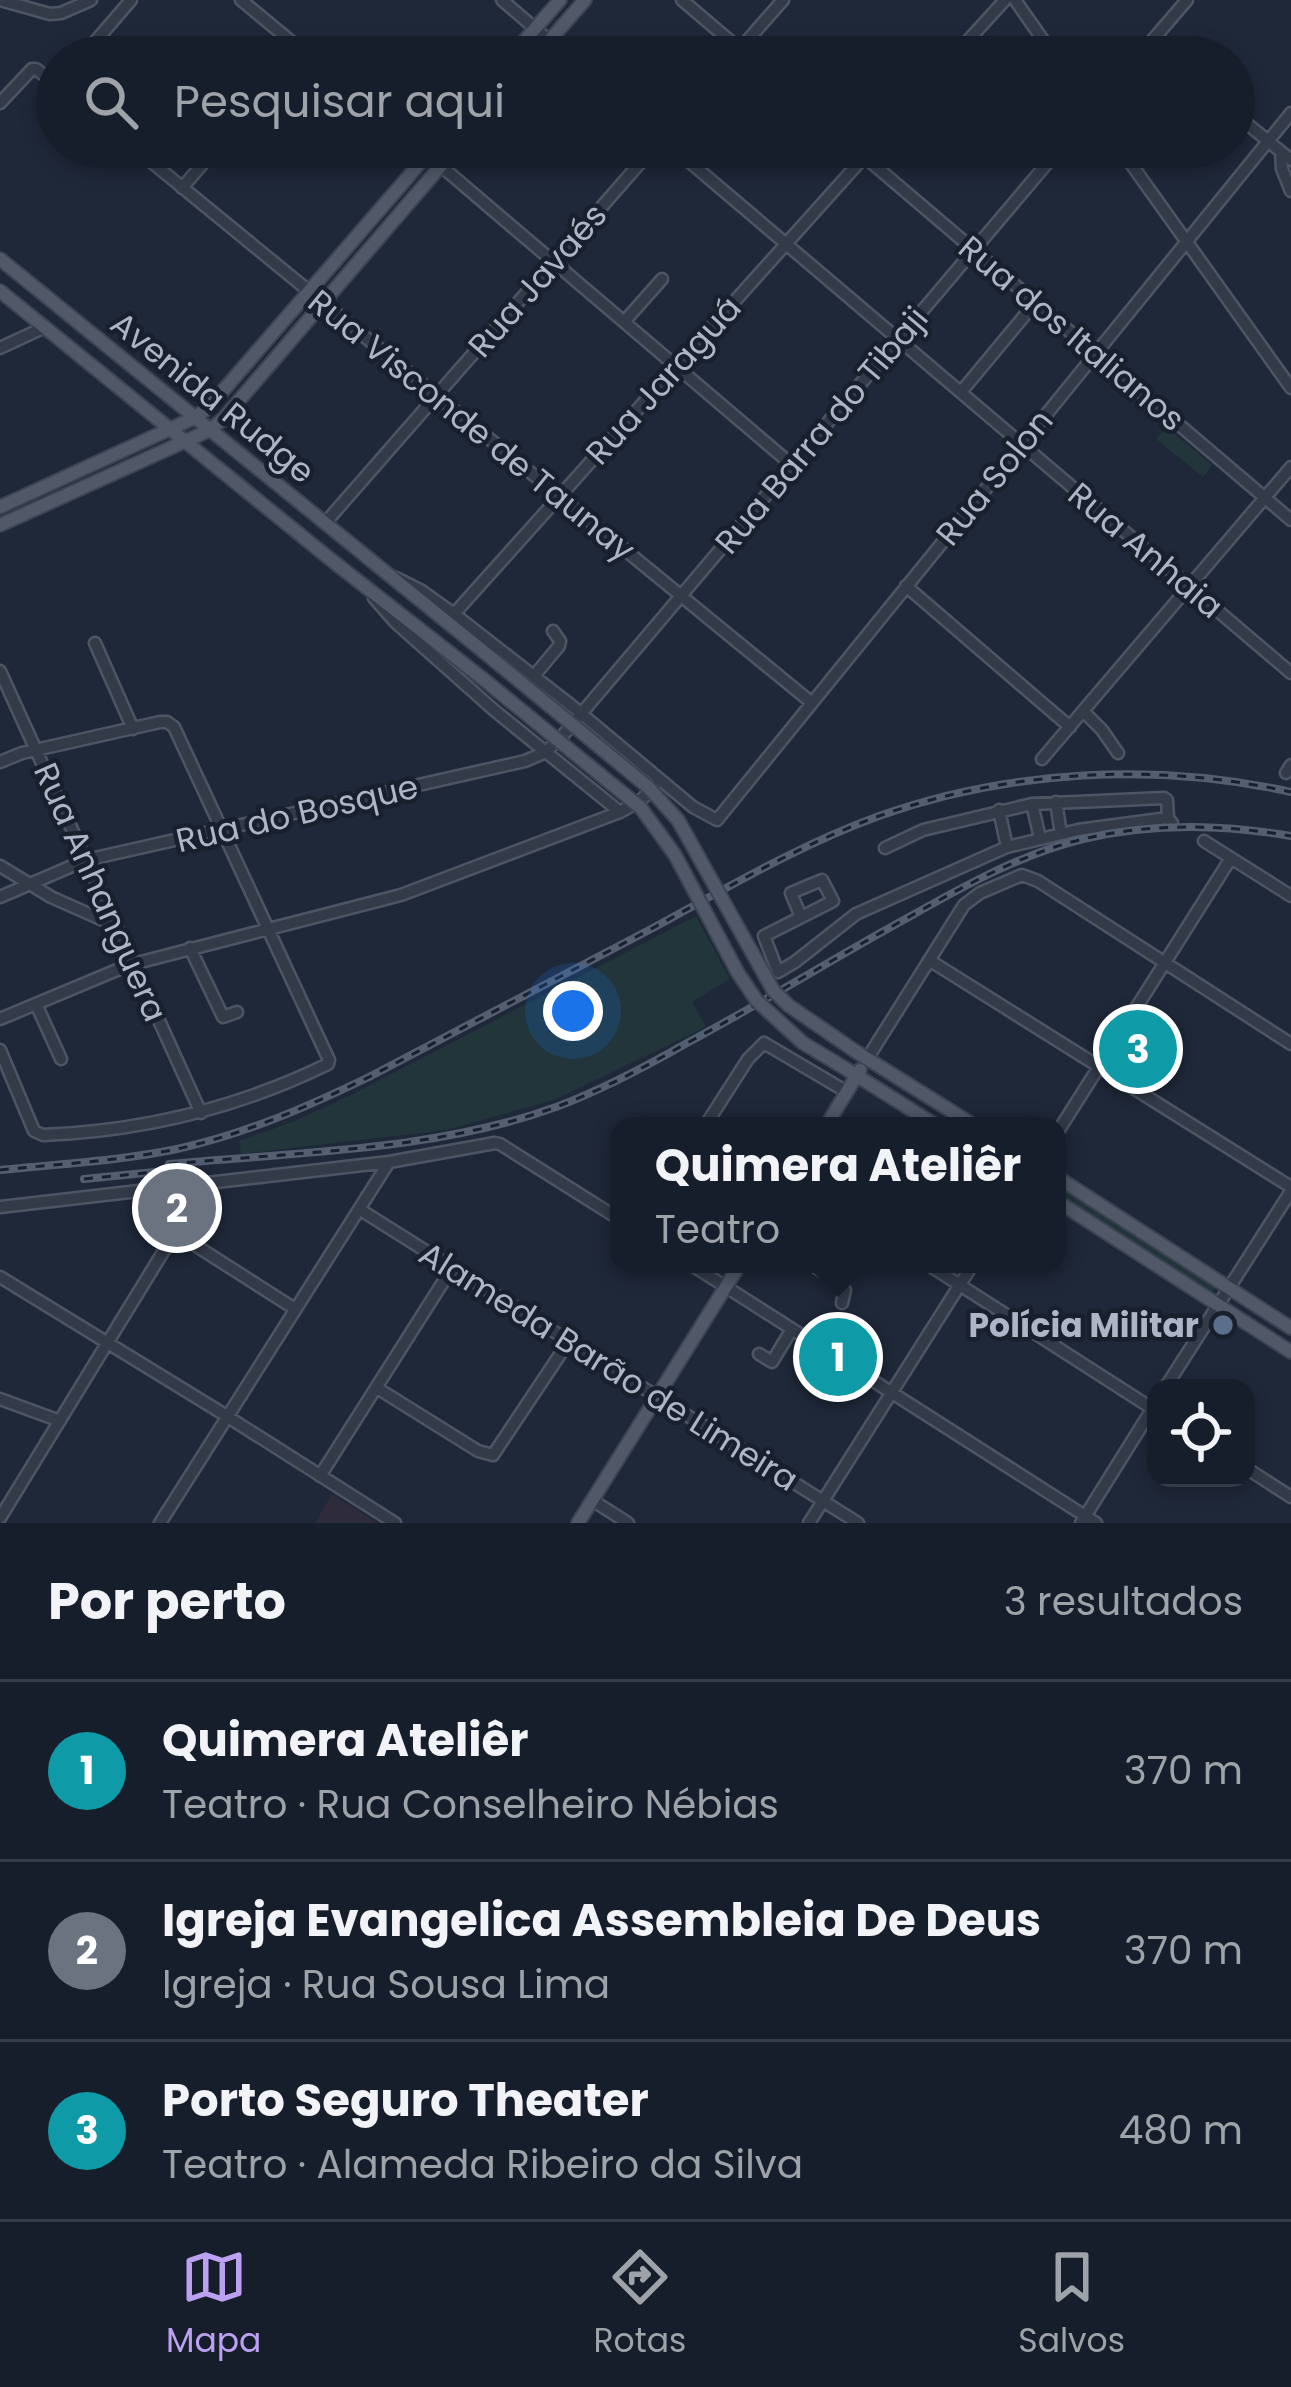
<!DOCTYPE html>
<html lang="pt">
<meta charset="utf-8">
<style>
:root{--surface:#171e2b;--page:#202733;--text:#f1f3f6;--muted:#9ea2a9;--line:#363c47;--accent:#bca0f2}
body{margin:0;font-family:Poppins,sans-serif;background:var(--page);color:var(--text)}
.controls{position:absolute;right:36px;bottom:36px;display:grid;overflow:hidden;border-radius:24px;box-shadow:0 6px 18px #0003}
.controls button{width:108px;height:108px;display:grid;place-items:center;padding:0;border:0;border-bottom:3px solid var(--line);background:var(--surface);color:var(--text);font:60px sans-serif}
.you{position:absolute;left:573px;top:1011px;width:42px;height:42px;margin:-30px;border:9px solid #fff;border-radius:50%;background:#1a73e8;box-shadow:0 0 0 18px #1a73e833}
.badge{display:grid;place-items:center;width:78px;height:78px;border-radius:50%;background:var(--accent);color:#fff;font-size:39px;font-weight:700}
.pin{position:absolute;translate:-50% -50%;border:6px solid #fff;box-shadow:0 3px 12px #0006}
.popup{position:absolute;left:610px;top:1117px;width:456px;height:156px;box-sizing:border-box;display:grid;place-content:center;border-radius:24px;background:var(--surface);filter:drop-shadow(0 3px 9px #0005);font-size:39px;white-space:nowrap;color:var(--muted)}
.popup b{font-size:45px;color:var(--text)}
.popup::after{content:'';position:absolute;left:50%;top:100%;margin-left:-24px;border:24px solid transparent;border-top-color:var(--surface)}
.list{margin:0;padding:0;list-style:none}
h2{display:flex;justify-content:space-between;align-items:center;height:156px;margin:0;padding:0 48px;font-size:51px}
h2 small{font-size:39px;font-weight:400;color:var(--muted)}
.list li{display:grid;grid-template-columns:78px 1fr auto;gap:36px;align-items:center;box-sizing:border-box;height:180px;padding:0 48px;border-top:3px solid var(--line)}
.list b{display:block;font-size:45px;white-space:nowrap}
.list p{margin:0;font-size:39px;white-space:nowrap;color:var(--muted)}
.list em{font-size:39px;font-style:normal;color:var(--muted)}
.icon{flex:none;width:66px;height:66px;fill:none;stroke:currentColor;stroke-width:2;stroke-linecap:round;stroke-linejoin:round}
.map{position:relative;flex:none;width:1291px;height:1523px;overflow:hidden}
.search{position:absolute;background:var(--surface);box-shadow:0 6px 18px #0003;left:36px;right:36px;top:36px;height:132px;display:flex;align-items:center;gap:30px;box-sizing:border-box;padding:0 42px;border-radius:66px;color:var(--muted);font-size:45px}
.sheet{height:696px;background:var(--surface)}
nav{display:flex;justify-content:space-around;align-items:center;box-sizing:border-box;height:168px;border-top:3px solid var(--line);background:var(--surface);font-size:33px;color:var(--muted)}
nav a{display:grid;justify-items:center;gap:6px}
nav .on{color:var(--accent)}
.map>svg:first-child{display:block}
</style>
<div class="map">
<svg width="1291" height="1523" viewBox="0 0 1291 1523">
<rect width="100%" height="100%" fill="#1f2839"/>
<path fill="#2e2b3a" d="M332 1494 346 1503 378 1523H315Z"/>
<path fill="#21353a" d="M1166 427 1212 465 1203 477 1156 439Z
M696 916 730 979 692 1002 706 1027 554 1100 446 1130 241 1154 239 1141 292 1122 347 1097Z
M1057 1186 1215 1288 1211 1293 1057 1196Z"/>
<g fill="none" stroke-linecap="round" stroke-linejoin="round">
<defs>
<path id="minor" d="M0 0 50 14 61 13 91 0
M241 0 310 57
M502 0 568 57
M682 0 749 57
M1015 0 1055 57
M1151 43 1168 57
M82 57 131 0
M733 57 783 0
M953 57 1005 0
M1138 57 1187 0
M0 103 32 69H36L57 85
M1234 113 1291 160
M133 147 812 703
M672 147 1291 673
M853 147 1291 520
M1119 147 1291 388
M1281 152 1282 169 1291 191
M441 166 792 465
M182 188 217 147
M624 322 662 279
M0 348 45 327
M961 392 1035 303
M326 522 654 147
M396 578 422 591 454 614 572 706 693 807 717 820 1291 113
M906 586 1070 727
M374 598 396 623 495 711 620 812
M454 614 873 147
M95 643 133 729
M0 671 201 1113
M534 676 559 646 560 641 553 631
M1084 712 1102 730 1118 753
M1042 759 1291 467
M0 762 22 753 160 722H167L174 727 329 1060 328 1064C238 1108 143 1131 43 1135L34 1131 0 1050
M1286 773 1291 765
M1056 802 1061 834
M1032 804 1040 838
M999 810 1007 847
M1204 841 1291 896
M885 848 923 830 1032 804 1164 798 1167 800 1168 818
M0 866 51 897 114 925
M0 897 86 860 525 761 546 752 564 734 1061 147
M801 917 791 893 822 880 833 901 764 936 778 972 795 962 856 914 1007 847 1078 830 1168 818 1172 823
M190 948 223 1017 237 1012
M929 960 1291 1187
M36 1004 61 1059
M0 1019 129 965 401 895 620 812 640 801 655 786
M867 1059 964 905 980 893 1022 875 1038 881 1291 1044
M705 1126 748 1059 764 1043 847 1092
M1057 1133 1231 858
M0 1207 389 1162 495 1143 500 1144 619 1219
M359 1209 858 1523
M176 1233 295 1309
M690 1264 1096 1523
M811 1264 835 1280 845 1290 842 1303
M927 1264 1156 1411
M0 1277 217 1410 395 1523
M759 1354 772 1362 792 1329
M377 1388 478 1451 493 1455 569 1341
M1165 1388 1291 1191
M0 1399 60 1421
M1246 1468 1291 1497
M320 1476 452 1268
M592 1500 628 1523
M0 1518 206 1182
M160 1523 389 1162
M809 1523 973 1264
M1081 1523 1154 1406"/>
<path id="major" d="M510 57 560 0
M535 57 585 0
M0 259 495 661
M0 291 330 559 482 678
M0 507 194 418 208 408 434 147
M0 525 210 430 224 418 457 147
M855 1051 975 1126
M843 1067 937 1126
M826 1126 860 1070
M1057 1177 1291 1328
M1057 1201 1291 1352
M578 1523 740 1264"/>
</defs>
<use href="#minor" stroke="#4d5564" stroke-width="15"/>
<use href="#major" stroke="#3c4453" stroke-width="16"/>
<use href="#minor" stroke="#333b49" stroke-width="10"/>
<use href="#major" stroke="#515969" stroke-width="12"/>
<defs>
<path id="rail" d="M169 1164C297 1152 435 1151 556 1107 602 1090 645 1067 687 1043 762 1003 834 958 909 917 964 886 1021 854 1083 839 1151 823 1222 824 1291 836
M0 1170C58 1164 119 1161 177 1149 245 1134 307 1107 369 1077 463 1028 557 978 651 929 725 889 799 845 879 816 1009 770 1156 762 1291 792
M84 1179 185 1169"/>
</defs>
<use href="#rail" stroke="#545e71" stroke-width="8"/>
<use href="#rail" stroke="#18202e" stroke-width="3" stroke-dasharray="9" stroke-linecap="butt"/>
<defs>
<path id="major-bridge" d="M495 661 648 787 678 820 773 990 788 1005 855 1051
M482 678 641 808 675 855 738 973 757 1001 803 1043 843 1067"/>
</defs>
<use href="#major-bridge" stroke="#3c4453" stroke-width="16" stroke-linecap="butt"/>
<use href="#major-bridge" stroke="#515969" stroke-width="12"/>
</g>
<circle fill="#5c6f8a" stroke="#18202e" stroke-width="4.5" cx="1223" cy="1325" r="12"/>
<g text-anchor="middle" stroke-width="9" stroke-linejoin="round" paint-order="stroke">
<g font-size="33" fill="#adb5c6" stroke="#18202e">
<text transform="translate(537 280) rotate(-49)" y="12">Rua Javaés</text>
<text transform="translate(1072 333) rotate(40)" y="12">Rua dos Italianos</text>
<text transform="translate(663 380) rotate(-48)" y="12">Rua Jaraguá</text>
<text transform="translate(213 397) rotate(39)" y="12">Avenida Rudge</text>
<text transform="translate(472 425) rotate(39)" y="12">Rua Visconde de Taunay</text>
<text transform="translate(821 430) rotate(-50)" y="12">Rua Barra do Tibaji</text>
<text transform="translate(994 477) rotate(-51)" y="12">Rua Solon</text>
<text transform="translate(1146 550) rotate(40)" y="12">Rua Anhaia</text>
<text transform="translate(297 813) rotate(-13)" y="12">Rua do Bosque</text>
<text transform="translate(101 892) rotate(66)" y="12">Rua Anhanguera</text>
<text transform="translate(609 1366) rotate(32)" y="12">Alameda Barão de Limeira</text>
</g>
<g font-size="33" font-weight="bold" fill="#adb5c6" stroke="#18202e" text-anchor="end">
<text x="1199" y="1337">Polícia Militar</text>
</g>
</g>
</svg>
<div class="controls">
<button><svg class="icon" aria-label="locate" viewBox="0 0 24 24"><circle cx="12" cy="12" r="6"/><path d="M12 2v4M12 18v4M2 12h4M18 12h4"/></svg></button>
</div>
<div class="you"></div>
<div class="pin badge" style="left:838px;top:1357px;background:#0f9aa8">1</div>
<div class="popup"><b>Quimera Ateliêr</b>Teatro</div>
<div class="pin badge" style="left:177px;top:1208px;background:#6b7280">2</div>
<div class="pin badge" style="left:1138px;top:1049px;background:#0f9aa8">3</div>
<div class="search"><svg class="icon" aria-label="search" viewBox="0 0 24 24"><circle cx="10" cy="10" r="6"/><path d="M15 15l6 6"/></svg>Pesquisar aqui</div>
</div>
<section class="sheet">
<h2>Por perto<small>3 resultados</small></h2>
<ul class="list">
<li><span class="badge" style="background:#0f9aa8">1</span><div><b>Quimera Ateliêr</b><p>Teatro · Rua Conselheiro Nébias</p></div><em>370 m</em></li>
<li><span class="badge" style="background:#6b7280">2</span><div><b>Igreja Evangelica Assembleia De Deus</b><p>Igreja · Rua Sousa Lima</p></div><em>370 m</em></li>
<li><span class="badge" style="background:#0f9aa8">3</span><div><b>Porto Seguro Theater</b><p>Teatro · Alameda Ribeiro da Silva</p></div><em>480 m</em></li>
</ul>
</section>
<nav>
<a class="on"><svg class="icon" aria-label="map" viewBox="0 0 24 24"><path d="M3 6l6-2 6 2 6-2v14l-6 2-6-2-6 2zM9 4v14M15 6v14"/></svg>Mapa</a>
<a><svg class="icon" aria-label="directions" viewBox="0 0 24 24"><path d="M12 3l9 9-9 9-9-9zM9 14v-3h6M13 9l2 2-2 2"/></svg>Rotas</a>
<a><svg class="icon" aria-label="saved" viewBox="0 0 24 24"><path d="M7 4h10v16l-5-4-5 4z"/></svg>Salvos</a>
</nav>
